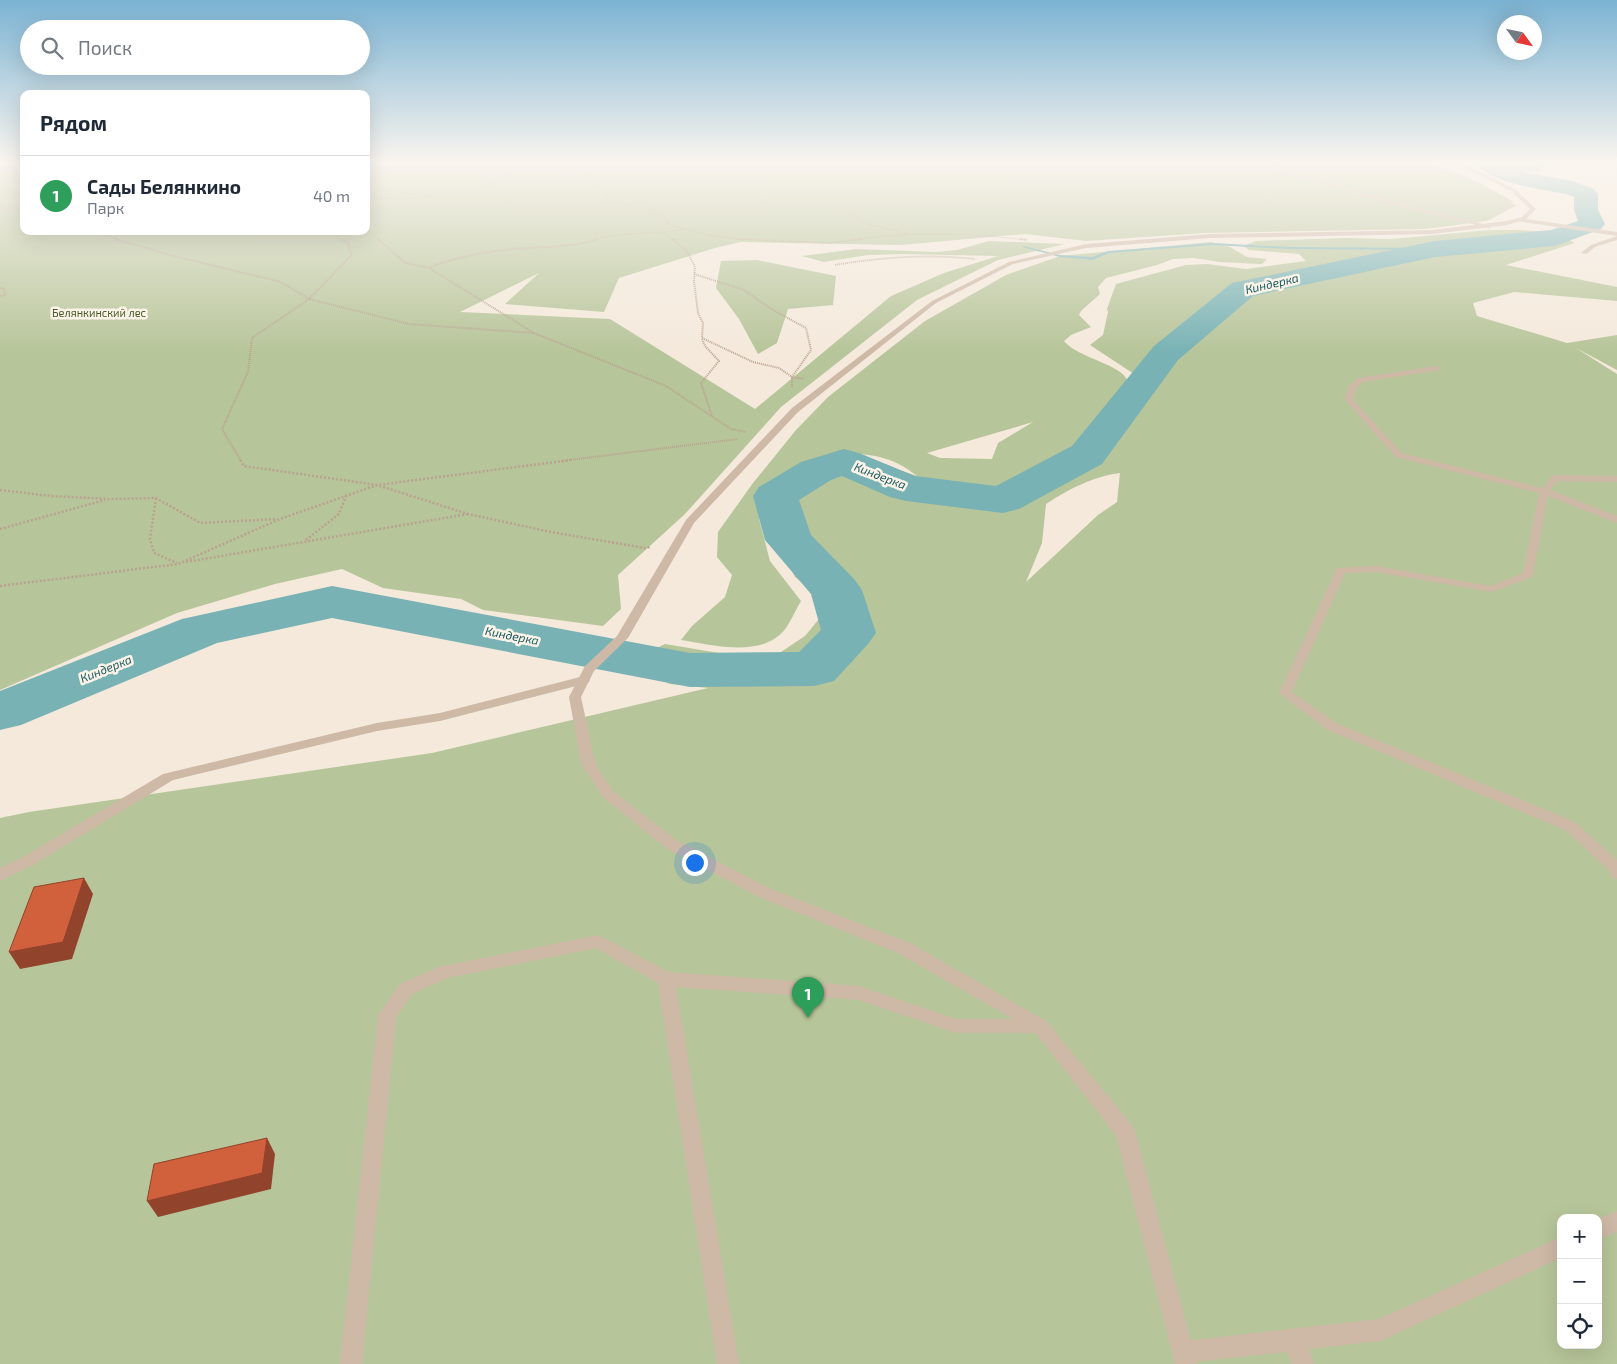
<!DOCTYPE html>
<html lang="ru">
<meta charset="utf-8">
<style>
:root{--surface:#fff;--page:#f2f2f3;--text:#1f2937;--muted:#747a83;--line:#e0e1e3;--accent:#2563eb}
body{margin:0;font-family:"Exo 2",sans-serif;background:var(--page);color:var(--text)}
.controls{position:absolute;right:15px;bottom:15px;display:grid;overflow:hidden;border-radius:10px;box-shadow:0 5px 20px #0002}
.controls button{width:45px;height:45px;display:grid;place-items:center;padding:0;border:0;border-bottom:1px solid var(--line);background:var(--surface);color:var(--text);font:25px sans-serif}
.compass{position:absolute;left:1497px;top:15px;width:45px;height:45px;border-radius:50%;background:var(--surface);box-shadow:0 5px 20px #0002;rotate:123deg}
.you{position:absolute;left:694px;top:862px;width:18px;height:18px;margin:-12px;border:4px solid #fff;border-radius:50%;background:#1a73e8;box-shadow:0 0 0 8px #1a73e833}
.badge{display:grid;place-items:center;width:32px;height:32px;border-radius:50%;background:var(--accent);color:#fff;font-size:16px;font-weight:700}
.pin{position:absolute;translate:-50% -41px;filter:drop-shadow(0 1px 2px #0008)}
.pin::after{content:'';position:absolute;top:26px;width:18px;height:15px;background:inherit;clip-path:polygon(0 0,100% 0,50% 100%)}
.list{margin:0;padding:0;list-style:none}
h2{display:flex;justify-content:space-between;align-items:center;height:65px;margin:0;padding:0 20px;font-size:21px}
h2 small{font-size:16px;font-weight:400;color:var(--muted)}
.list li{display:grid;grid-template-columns:32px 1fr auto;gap:15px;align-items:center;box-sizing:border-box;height:80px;padding:0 20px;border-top:1px solid var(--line)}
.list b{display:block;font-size:19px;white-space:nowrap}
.list p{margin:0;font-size:16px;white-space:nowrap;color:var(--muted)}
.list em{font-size:16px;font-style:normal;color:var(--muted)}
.icon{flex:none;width:28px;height:28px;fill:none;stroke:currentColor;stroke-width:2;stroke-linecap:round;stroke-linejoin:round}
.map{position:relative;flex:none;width:1617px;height:1364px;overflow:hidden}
.search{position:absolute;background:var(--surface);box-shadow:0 5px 20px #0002;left:20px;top:20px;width:350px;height:55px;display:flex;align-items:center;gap:12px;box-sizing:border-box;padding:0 18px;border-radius:28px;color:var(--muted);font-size:19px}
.panel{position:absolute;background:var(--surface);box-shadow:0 5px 20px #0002;left:20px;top:90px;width:350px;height:145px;border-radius:10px}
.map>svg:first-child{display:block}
</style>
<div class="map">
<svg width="1617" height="1364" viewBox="0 0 1617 1364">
<rect width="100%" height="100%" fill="#f4e9db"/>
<path fill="#b7c59a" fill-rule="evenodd" d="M0 162H24V231H366V162H1426C1434 168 1444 168 1453 172 1474 179 1495 191 1514 202L1509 203 1517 205 1487 221 1426 229 1205 233 1086 241 1025 234 901 245 741 242 715 248 619 278 604 312 505 304 539 273 460 312 610 319 755 409 891 296 944 273 998 256 901 254 868 255 824 262 802 256 856 249 936 252 957 250 989 241 1065 244 998 260 917 300 781 407 685 514 618 575 621 609 603 626 483 610 461 599 383 588 342 569 275 584 177 613 0 690Z
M1489 230C1519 230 1549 228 1575 243L1506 265 1617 287V301L1514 292 1473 303 1477 316 1567 343 1617 335V370L1576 348 1617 374V1364H0V818L29 812 432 753 708 688 670 684 631 669 646 653 665 644 737 656 778 654 805 636 824 613 819 596 795 577 771 531 768 495 759 519 770 561 801 601C796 609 792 619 786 628 763 659 713 645 681 640L692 626 725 597 732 575 717 557 718 532 753 483 796 430 828 397 925 321 1006 275 1060 256 1211 242 1230 247 1247 257 1267 259 1262 264 1219 262 1194 258 1173 259 1157 265 1106 278 1098 287 1100 294 1081 311 1079 315 1091 327 1071 335 1064 341C1079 359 1123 364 1128 382L1134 374 1090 345 1103 335 1108 312 1107 309 1116 284 1186 265 1207 264 1246 269 1306 261 1299 254 1249 250 1243 246 1256 241 1346 238 1392 239ZM1033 422 998 443 992 459 940 458 927 453ZM840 453C872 454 892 456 917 476L871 461 843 459 813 469 768 493 770 488 810 466ZM1120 473 1117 502 1098 515 1026 582 1042 543 1046 504C1067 490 1094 476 1120 473ZM1561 1218H1598V1345H1561Z
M757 260 836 276 833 305 788 309 777 343 758 354 739 319 716 288 721 261Z"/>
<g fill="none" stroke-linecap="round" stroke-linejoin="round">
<path fill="#78b2b4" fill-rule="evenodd" d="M1213 243 1287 247 1435 248 1437 249 1435 250 1287 249 1213 245 1109 253 1093 260 1060 257 1022 247 1024 246 1060 255 1092 257 1108 251Z"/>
<path fill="#78b2b4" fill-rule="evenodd" d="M1484 162H1545L1539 171 1521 172 1572 181 1594 189 1598 194V210L1605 224 1601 229 1555 246 1435 257 1253 296 1178 360 1102 464 1019 509 1003 513 906 501 890 497 842 476 831 480 799 500 811 535 854 579 862 590 876 633 868 644 834 681 814 686 690 687 332 618 217 643 21 725 0 730V691L182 619 332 586 690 653 799 652 821 630 811 594 765 540 753 496 759 487 801 462 844 449 859 453 915 476 996 486 1072 446 1154 346 1232 283 1435 241 1551 230 1578 221 1574 210V197L1566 194C1546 190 1492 183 1480 167Z"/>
<path stroke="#baa290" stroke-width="1" stroke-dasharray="1 1" stroke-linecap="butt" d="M536 162 546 164
M545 162 563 169 580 171 603 180 597 184 606 191V200L641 207 669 222 665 224 713 236 751 240
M366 198 405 199 476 189 513 176 492 169 457 165 458 162
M0 207 24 213
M845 210 867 224 910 234
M366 228 380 240
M87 231 120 240
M324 231 343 240
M666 234 674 240
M594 240C622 231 655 235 685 229
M854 240C912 231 968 233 1027 240"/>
<path stroke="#baa290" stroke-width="2" stroke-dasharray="1 1" stroke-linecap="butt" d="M115 239 174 256 281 282 309 299 352 255 348 243 340 239
M378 239 405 263 429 268 534 333 666 386 731 429 746 432
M672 239 687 251 695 267 694 281 698 313 703 323 702 338 753 362 779 368 792 377 804 379
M737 239 831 243 862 239
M1020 239 1027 240
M835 265C882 257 928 254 975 259
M429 268C453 258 479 253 505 250 536 246 567 249 598 239
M694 274 744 290 773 310 806 328 811 350 792 377V387
M0 288 4 289 5 295 0 296
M702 339 705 346 719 361 701 383 712 416
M241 461 222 429 248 372 252 338 309 299 409 324 534 333
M561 461 738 439"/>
<path stroke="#baa290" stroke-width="2.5" stroke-dasharray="2 2" stroke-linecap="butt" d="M240 460 244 466 377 485 571 460
M0 490 51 496 109 499 156 498 200 523 277 519
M156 498 150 539 154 553 177 563
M0 529 105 500
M306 540 339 514 346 496
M186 562 468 514
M0 586 178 564 280 519 377 485 468 514 551 532 645 548 650 547"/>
<path fill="#ceb8a6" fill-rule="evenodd" d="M1251 162H1259L1405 205 1492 226 1489 228 1402 207Z
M1518 218 1617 232V236L1516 221Z
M1617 236V240L1595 247 1586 254 1581 253 1591 245Z
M1436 366H1439V370L1363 382 1356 388 1353 400 1402 453 1542 488 1552 476 1555 475 1617 476V482L1558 481 1550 490 1617 516V523L1548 496 1533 575 1532 577 1492 592 1376 572 1345 573 1292 692 1336 723 1575 822 1617 860V879L1612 877 1607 868 1565 830 1326 729 1279 693 1337 568 1376 566 1491 586 1523 573 1539 493 1396 457 1345 400 1348 387 1358 378Z
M584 676 588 677 590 680 588 683 440 721 377 731 173 780 33 865 0 881V868L23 857 163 774 377 723 440 713Z
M598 935 669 972 859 986 956 1019H1040L1046 1021 1049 1026 1046 1031 1040 1033H956L859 1000 676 987 739 1364H717L658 983 596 948 447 978 412 994 396 1017 362 1364H340L378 1015 400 984 438 967Z
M1617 1211V1232L1598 1240V1219Z
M1561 1237V1258L1380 1341 1309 1349 1314 1364H1292L1287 1352 1184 1363 1176 1360 1173 1352 1176 1344 1184 1341 1379 1319Z"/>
<path fill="#ceb8a6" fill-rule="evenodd" d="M1453 162H1459L1515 189 1536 209 1526 219 1508 225 1432 234 1210 238 1086 248 1013 264 936 303 798 412 694 523 628 638 594 671 581 697 595 763 613 791 676 840 771 889 910 943 1046 1021 1132 1125 1135 1131 1197 1364H1175L1116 1135 1034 1031 898 953 759 897 666 848 603 797 581 763 569 697 585 666 617 636 686 520 792 408 932 301 1009 262 1086 244 1210 234 1432 230 1507 221 1522 217 1530 209 1511 191Z"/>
</g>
<path fill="#92432b" d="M84 878 93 894 72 959 20 969 9 952Z
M267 1138 275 1154 271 1189 158 1217 147 1201Z"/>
<path fill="#d1603d" stroke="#92432b" d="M84 878 63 942 9 952 34 887Z
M267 1138 262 1173 147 1201 154 1164Z"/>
<linearGradient id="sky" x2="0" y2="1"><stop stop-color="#7bb3d3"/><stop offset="0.46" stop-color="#faf5ef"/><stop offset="1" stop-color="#faf5ef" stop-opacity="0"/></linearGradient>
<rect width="1617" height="353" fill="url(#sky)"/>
<g text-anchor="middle" stroke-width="5" stroke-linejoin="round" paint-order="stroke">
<g font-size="11" fill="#485a29" stroke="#fbf3e8">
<text x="99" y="317">Белянкинский лес</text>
</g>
<g font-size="12" font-style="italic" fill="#195b5f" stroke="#fbf3e8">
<text transform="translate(1272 284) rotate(-13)" y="4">Киндерка</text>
<text transform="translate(880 476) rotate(21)" y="4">Киндерка</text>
<text transform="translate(512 636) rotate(11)" y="4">Киндерка</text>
<text transform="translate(106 669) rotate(-22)" y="4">Киндерка</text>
</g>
</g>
</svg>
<div class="controls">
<button>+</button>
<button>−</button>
<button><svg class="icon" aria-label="locate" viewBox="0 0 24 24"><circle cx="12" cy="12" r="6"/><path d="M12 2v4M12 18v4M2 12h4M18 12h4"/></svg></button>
</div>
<svg class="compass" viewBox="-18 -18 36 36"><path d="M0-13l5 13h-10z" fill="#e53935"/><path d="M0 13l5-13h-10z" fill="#747a83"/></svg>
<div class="you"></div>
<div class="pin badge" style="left:808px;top:1018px;background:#2e9e5b">1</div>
<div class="search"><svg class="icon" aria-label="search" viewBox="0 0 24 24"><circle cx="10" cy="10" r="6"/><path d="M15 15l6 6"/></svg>Поиск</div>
<section class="panel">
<h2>Рядом<small></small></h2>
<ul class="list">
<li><span class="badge" style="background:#2e9e5b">1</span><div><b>Сады Белянкино</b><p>Парк</p></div><em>40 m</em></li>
</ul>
</section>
</div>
